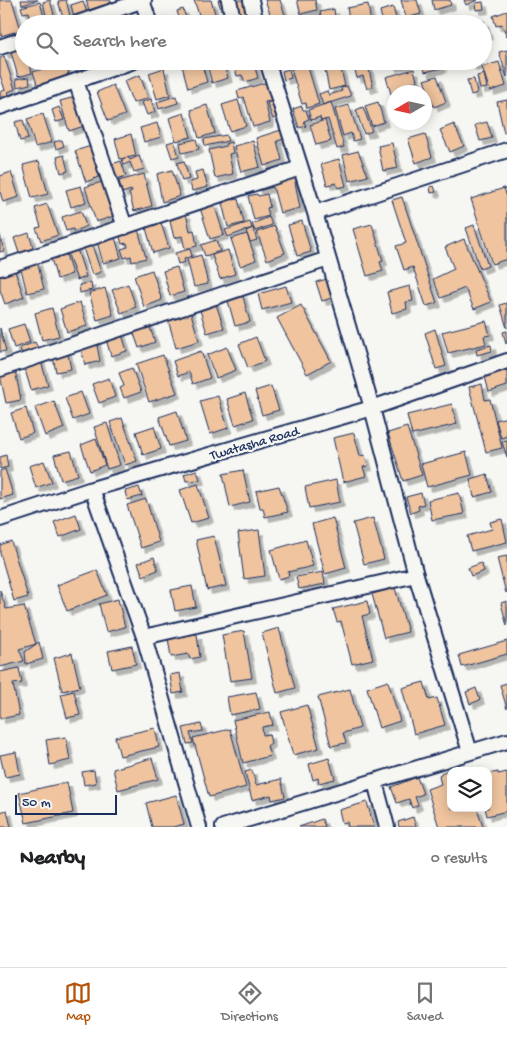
<!DOCTYPE html>
<style>
:root{--surface:#fff;--page:#f6f6f6;--text:#202124;--muted:#757577;--line:#e0e0e0;--accent:#b45309}
body{margin:0;font-family:"Gochi Hand",sans-serif;background:var(--page);color:var(--text)}
.controls{position:absolute;right:15px;bottom:15px;display:grid;overflow:hidden;border-radius:10px;box-shadow:0 2px 12px #0003}
.controls button{width:45px;height:45px;display:grid;place-items:center;padding:0;border:0;border-bottom:1px solid var(--line);background:var(--surface);color:var(--text);font:25px sans-serif}
.compass{position:absolute;left:387px;top:85px;width:45px;height:45px;border-radius:50%;background:var(--surface);box-shadow:0 2px 12px #0003;rotate:261deg}
.scale{position:absolute;left:15px;bottom:12px;width:102px;box-sizing:border-box;padding-left:5px;border:2px solid #1b2f5e;border-top:0;font-size:14px;line-height:18px;white-space:nowrap;color:#1b2f5e;-webkit-text-stroke:4px #f6f6f2;paint-order:stroke}
.list{margin:0;padding:0;list-style:none}
h2{display:flex;justify-content:space-between;align-items:center;height:65px;margin:0;padding:0 20px;font-size:21px}
h2 small{font-size:16px;font-weight:400;color:var(--muted)}
.icon{flex:none;width:28px;height:28px;fill:none;stroke:currentColor;stroke-width:2;stroke-linecap:round;stroke-linejoin:round}
.map{position:relative;flex:none;width:507px;height:827px;overflow:hidden}
.search{position:absolute;background:var(--surface);box-shadow:0 2px 12px #0003;left:15px;right:15px;top:15px;height:55px;display:flex;align-items:center;gap:12px;box-sizing:border-box;padding:0 18px;border-radius:28px;color:var(--muted);font-size:19px}
.sheet{height:140px;background:var(--surface)}
nav{display:flex;justify-content:space-around;align-items:center;box-sizing:border-box;height:70px;border-top:1px solid var(--line);background:var(--surface);font-size:14px;color:var(--muted)}
nav a{display:grid;justify-items:center;gap:2px}
nav .on{color:var(--accent)}
.map>svg:first-child{display:block}
</style>
<div class="map">
<svg width="507" height="827" viewBox="0 0 507 827">
<defs>
<filter id="shadow"><feDropShadow dx="4.5" dy="4.5" stdDeviation="0" flood-color="#0004"/></filter>
</defs>
<rect width="100%" height="100%" fill="#f6f6f2"/>
<filter id="ink" filterUnits="userSpaceOnUse"><feTurbulence type="fractalNoise" baseFrequency=".02" numOctaves="2"/><feDisplacementMap in="SourceGraphic" scale="10" xChannelSelector="R" yChannelSelector="G"/><feConvolveMatrix kernelMatrix="1 2 1 2 8 2 1 2 1" color-interpolation-filters="sRGB"/></filter>
<g filter="url(#ink)">
<path fill="#efc49f" stroke="#1b2f5e" filter="url(#shadow)" d="M0 0H12L21 30 1 36Z
M21 0H38L22 5Z
M50 0 56 22 48 24 43 2Z
M66 0 70 16 63 18 58 1Z
M86 0H110L113 6 105 8 104 5 89 10Z
M194 0H211L216 17 220 16 221 22 202 24Z
M218 0H225L228 8 221 10Z
M235 0H249L252 12 239 16Z
M265 0H280L286 18 273 22Z
M297 0H315L317 10 301 14Z
M401 0H417L421 14 406 18Z
M432 0H450L451 5 434 10Z
M464 0H478L466 5Z
M83 1 87 13 74 17 71 5Z
M40 2 45 21 32 24 29 12 23 13 21 7Z
M483 2 484 9 476 10 475 3Z
M368 4 371 24H357L356 17 349 18 347 8Z
M393 7 397 23 383 24 380 11Z
M183 9 188 24H181L177 11Z
M334 9 335 17 322 20 320 12Z
M507 11V37L502 24 496 26 493 16Z
M457 15 459 24H450L448 18Z
M343 17 345 24H329L328 22Z
M145 18 146 24H130V22Z
M319 20 320 24H304Z
M484 21 488 35 483 36V24H475Z
M24 42V61H29L32 73 18 77 11 52 4 54 2 47Z
M507 50V77L499 52Z
M4 56 15 89 8 92 10 98 1 101 0 92 5 90 0 75V58Z
M185 61H201L207 82 188 88 181 62Z
M206 61H223L228 78 212 83Z
M233 61H253L258 78 245 82 242 75 237 76Z
M339 61 345 86 329 90 324 64Z
M367 61 373 87 367 89 363 76 357 78 353 63Z
M391 61H406L407 64 392 67Z
M430 61H440L442 68 425 72 423 63Z
M470 61H480L481 64 472 67Z
M64 62 69 73 67 74 68 78 38 87 33 72Z
M499 62 506 86 490 91 482 67Z
M307 64 319 104 307 108 306 103 302 104 291 69Z
M164 68 170 95 157 99 149 73Z
M289 69 291 78 284 80 282 71Z
M414 69 417 81 411 83 412 88 391 94 386 77Z
M484 74 487 88 480 89 477 76Z
M140 75 148 98 133 103 124 81Z
M437 76 446 102 434 107 424 80Z
M29 77 30 84 17 87 16 79Z
M474 79 477 93 471 95 467 80Z
M268 82 274 100 265 102 270 122 253 127 244 97 239 99 237 91Z
M113 85 125 115 108 121 97 92Z
M347 86 351 96 323 105 319 94 327 91 329 95 342 91 341 88Z
M176 96 178 103 159 109 157 102Z
M75 97 84 126 69 131 60 101Z
M151 99 155 112 147 115 142 102Z
M238 100 246 126 230 131 222 105Z
M507 100V132L504 133 497 102Z
M274 101 279 117 273 119 267 103Z
M331 102 344 147 337 149 328 119 321 121 320 117 311 120 308 110Z
M378 102 384 122 372 126 365 106Z
M207 105 215 133 199 138 191 110Z
M349 105 360 139 353 141 351 133 343 136 335 109Z
M302 106 303 110H306L309 119 304 121 306 126 299 128 293 109Z
M59 107 64 120 56 122 52 110Z
M363 107 372 131 364 134 356 110Z
M184 113 191 137 176 141 169 118Z
M43 114 52 142 35 147 27 119Z
M23 120 28 139 20 141 15 122Z
M325 120 331 141 316 145 310 125Z
M487 122 492 138 480 141 475 125Z
M157 123 161 137 144 142 140 128Z
M454 124 464 146 450 152 440 130Z
M281 130 284 139 277 141 282 160 264 166 256 138Z
M131 134 136 156 120 159 115 139Z
M425 134 432 157 416 163 408 139Z
M226 135 228 141 205 146 204 139Z
M196 139 199 149 182 153 180 143Z
M62 140 64 146 56 149 54 142Z
M174 141 179 156 172 158 167 143Z
M253 141 260 167 241 172 234 146Z
M231 142 233 153 229 154 233 174 215 178 209 150 226 146 225 144Z
M392 143 398 168 383 171 378 146Z
M91 146 101 176 86 182 75 151Z
M358 151 368 176 349 181 343 155Z
M64 155 68 171 61 173 57 157Z
M139 156 144 169 134 172 130 162 124 165 122 159 128 157 130 160Z
M339 159 346 186 338 188 336 183 327 185 321 164Z
M39 161 48 194 32 198 23 165Z
M121 161 126 176 117 179 112 164Z
M184 161 189 179 182 181 177 163Z
M172 170 180 196 162 202 157 174Z
M203 170 208 187 192 191 190 182 197 180 195 172Z
M11 172 19 197 3 202 0 192V176Z
M144 174 152 206 134 211 129 193 132 192 131 190 122 193 119 181Z
M293 174 299 176 300 180 295 182 300 208 280 213 273 187 258 191 256 186Z
M102 182 114 216 96 222 85 187Z
M81 186 86 202 71 207 66 190Z
M434 186 436 192 431 193 430 187Z
M504 188 507 197V259L492 264 471 199Z
M231 194 233 200 238 199 244 223 228 227 222 203 226 202 224 196Z
M257 194 258 196 267 194 270 207 267 208 269 216 254 220 248 196Z
M402 197 437 303 426 306 413 267 404 270 396 246 406 243 392 200Z
M47 204 58 235 41 241 36 228 41 227 35 208Z
M214 204 224 235 210 239 200 208Z
M81 211 86 226 74 232 73 229 66 231 62 217Z
M186 213 190 231 194 230 197 246 185 249 182 236 174 238 169 217Z
M269 217 272 225 255 231 252 224Z
M302 221 311 252 297 256 288 225Z
M250 222 252 228 228 237 225 230Z
M161 223 169 248 153 253 146 228Z
M372 224 383 261 380 262 383 271 367 276 353 229Z
M474 225 488 266 480 269 466 228Z
M275 226 285 253 267 260 257 232Z
M253 228 257 240 250 242 246 231Z
M138 229 146 258 132 262 131 256 124 258 121 249 128 247 127 243 122 244 119 234Z
M29 233 33 248 19 253 14 238Z
M247 234 256 260 240 266 231 239Z
M0 235 4 251 0 252Z
M115 237 121 258 103 263 97 242Z
M464 239 491 302 474 309 465 288 441 298 433 279 454 269 445 247Z
M216 240 220 251 205 256 201 245Z
M91 242 101 272 92 275 82 245Z
M76 246 86 277 77 280 66 249Z
M190 249 192 256 184 259 185 262 178 264 175 253Z
M228 250 235 274 220 279 212 255Z
M65 251 72 274 57 279 50 255Z
M201 255 208 284 194 287 187 259Z
M37 261 44 289 27 293 20 265Z
M13 266 24 297 5 304 0 290V270Z
M177 267 184 292 170 296 163 271Z
M152 270 162 300 144 307 134 276Z
M327 279 332 298 322 301 316 282Z
M91 282 92 290 80 293 79 285Z
M128 284 136 307 121 313 112 290Z
M286 286 291 302 262 310 258 294Z
M410 286 413 301 406 302 407 309 392 313 387 292Z
M105 288 113 315 97 320 89 293Z
M242 293 250 322 235 326 227 297Z
M215 301 224 328 207 333 199 307Z
M80 302 87 326 67 332 60 309Z
M506 303 507 305V328L500 305Z
M301 305 331 361 307 374 277 318Z
M52 308 59 336 42 340 35 313Z
M190 310 199 341 176 348 167 316Z
M486 321 490 335 484 336 486 344 448 353 442 332Z
M148 322 155 342 139 348 132 328Z
M24 324 30 342 14 348 8 329Z
M0 328 6 351 0 352Z
M435 329 446 366 436 369 425 333Z
M121 331 127 351 111 356 105 336Z
M507 331V343L506 344 503 332Z
M256 337 265 361 248 368 239 344Z
M96 340 100 361 85 365 80 344Z
M35 342 38 348 22 354 20 348Z
M491 345 492 351 477 355 476 349Z
M227 347 236 370 216 378 207 355Z
M67 350 71 369 56 372 52 353Z
M201 351 210 378 193 384 189 372 178 376 173 361Z
M163 355 177 393 149 402 136 364Z
M40 358 48 385 31 390 23 363Z
M507 366V386L489 392 484 373Z
M132 368 141 392 124 398 120 388 124 386 119 373Z
M15 370 21 400 6 403 0 375Z
M109 378 115 397 99 403 92 384Z
M482 384 485 400 490 399 502 448 486 452 469 387Z
M271 386 279 410 262 415 255 391Z
M81 392 89 414 73 420 65 398Z
M245 393 253 419 235 425 227 399Z
M218 396 228 428 210 434 200 401Z
M54 401 64 428 45 436 35 408Z
M452 404 457 424 412 435 407 415Z
M26 408 33 433 19 438 11 413Z
M177 411 186 441 169 446 159 417Z
M507 417V436L501 438 496 420Z
M122 418 137 461 125 465 110 422Z
M107 423 120 465 107 469 94 427Z
M154 426 161 449 143 455 136 432Z
M407 427 422 475 403 481 388 433Z
M354 433 360 456 365 455 368 466 363 467 366 476 343 482 333 438Z
M96 439 105 465 90 471 81 445Z
M507 441V457L502 442Z
M71 451 78 475 61 480 54 455Z
M466 452 472 475 427 487 421 464Z
M6 455 8 467 0 469V457Z
M44 461 52 482 36 488 29 466Z
M5 469 13 495 0 499V471Z
M197 470 200 480 186 481 184 474Z
M243 470 250 502 230 507 223 474Z
M487 474 492 492 474 497 470 479Z
M336 480 340 502 309 508 305 487Z
M198 484 209 518 191 523 180 490Z
M279 486 288 512 265 517 263 508H260L256 491Z
M139 487 142 496 127 500 125 491Z
M421 493 424 504 418 506 419 510 411 513 406 497Z
M459 493 464 514 432 520 428 500Z
M146 499 159 542 141 548 127 505Z
M76 514 81 529 60 537 54 522Z
M333 518 346 568 325 574 312 524Z
M373 518 384 559 364 564 353 523Z
M502 519 507 542 471 551 467 536 492 529 490 522Z
M259 530 265 576 244 579 238 533Z
M214 536 226 586 207 590 196 540Z
M306 540 313 566 288 572 289 576 279 579 271 550Z
M11 541 28 597 14 601 0 553V545Z
M507 556V592L506 593 497 558Z
M154 557 158 570 143 576 138 563Z
M481 563 484 571 471 576 468 568Z
M97 570 107 595 67 611 57 585Z
M323 572 325 584 299 589 296 577Z
M192 586 196 607 175 611 171 590Z
M395 588 408 632 384 638 372 594Z
M0 590 6 609 24 606 36 644 19 649 24 661 0 667Z
M118 599 125 627 106 632 99 604Z
M367 601 370 614 362 616 373 659 352 664 341 621 337 622 333 609Z
M507 601V626L501 603Z
M279 628 295 688 277 693 262 633Z
M244 631 252 678 230 681 222 635Z
M197 634 200 657 190 659 188 654 171 657 168 638Z
M507 641V654L462 667 459 655Z
M39 642 43 659 26 664 25 652Z
M132 646 136 664 112 669 108 651Z
M72 653 80 687 62 691 54 658Z
M19 668 22 683 13 684 19 715 0 719V672Z
M180 673 183 692 173 694 170 675Z
M388 681 400 721 379 728 367 688Z
M424 682 429 700 437 698 445 725 414 734 402 688Z
M507 683V709L500 685Z
M476 688 480 700 470 704 466 692Z
M350 689 360 728 343 733 346 743 331 746 318 697Z
M74 691 80 715 67 718 61 694Z
M256 692 260 709 230 715 227 697Z
M307 705 319 748 293 755 281 712Z
M270 712 273 725 262 727 263 735 269 734 271 743 267 746 270 756 243 763 233 720Z
M201 724 203 731 190 733 193 743 187 744 183 728Z
M155 728 159 747 120 756 115 737Z
M230 729 246 787 209 797 193 738Z
M66 737 70 760 50 765 46 740Z
M16 752 20 774 5 777 0 755Z
M152 758 158 779 118 790 113 769Z
M329 758 335 779 319 783 318 778 313 780 309 764Z
M450 769 453 771H451V808H477L483 827H439L427 789 441 784 439 777 441 773Z
M94 770 96 783 84 785 82 772Z
M252 770 256 785 281 779 285 797 272 800 271 795 252 800 245 772Z
M498 772V774L507 772V811L487 816 485 808H488V774Z
M417 777 423 794 415 797 418 805 412 808 409 799 397 803 391 787Z
M67 782 73 813 26 823 19 793Z
M176 795 184 824 173 827H152L146 803Z
M367 802 374 827H348L347 822 342 823 339 810Z
M7 810 11 827H0V812Z
M413 817 416 827H399L398 822Z
M322 819 325 827H299Z"/>
<g fill="none" stroke-linecap="round" stroke-linejoin="round">
<defs>
<path id="street" d="M142 0 150 24
M229 0 234 24
M251 0 256 24
M75 24 144 0
M0 47 24 39
M267 61 315 213 372 408 416 575 470 752
M76 81 125 227
M0 107 134 61
M315 213 507 150
M0 268 300 168
M0 369 328 259
M92 489 144 637 199 827
M0 519 92 489 372 408 507 361
M144 637 416 575
M375 782 387 827
M223 827 507 741"/>
</defs>
<use href="#street" stroke="#1b2f5e" stroke-width="18"/>
<use href="#street" stroke="#f6f6f2" stroke-width="14"/>
</g>
</g>
<g text-anchor="middle" stroke-width="4.5" stroke-linejoin="round" paint-order="stroke">
<g font-size="14" fill="#1b2f5e" stroke="#f6f6f2">
<text transform="translate(254 442) rotate(-16)" y="5">Twatasha Road</text>
</g>
</g>
</svg>
<div class="controls">
<button><svg class="icon" aria-label="layers" viewBox="0 0 24 24"><path d="M12 4l9 5-9 5-9-5zM3 14l9 5 9-5"/></svg></button>
</div>
<svg class="compass" viewBox="-18 -18 36 36"><path d="M0-13l5 13h-10z" fill="#e53935"/><path d="M0 13l5-13h-10z" fill="#757577"/></svg>
<div class="scale">50 m</div>
<div class="search"><svg class="icon" aria-label="search" viewBox="0 0 24 24"><circle cx="10" cy="10" r="6"/><path d="M15 15l6 6"/></svg>Search here</div>
</div>
<section class="sheet">
<h2>Nearby<small>0 results</small></h2>
<ul class="list">
</ul>
</section>
<nav>
<a class="on"><svg class="icon" aria-label="map" viewBox="0 0 24 24"><path d="M3 6l6-2 6 2 6-2v14l-6 2-6-2-6 2zM9 4v14M15 6v14"/></svg>Map</a>
<a><svg class="icon" aria-label="directions" viewBox="0 0 24 24"><path d="M12 3l9 9-9 9-9-9zM9 14v-3h6M13 9l2 2-2 2"/></svg>Directions</a>
<a><svg class="icon" aria-label="saved" viewBox="0 0 24 24"><path d="M7 4h10v16l-5-4-5 4z"/></svg>Saved</a>
</nav>
